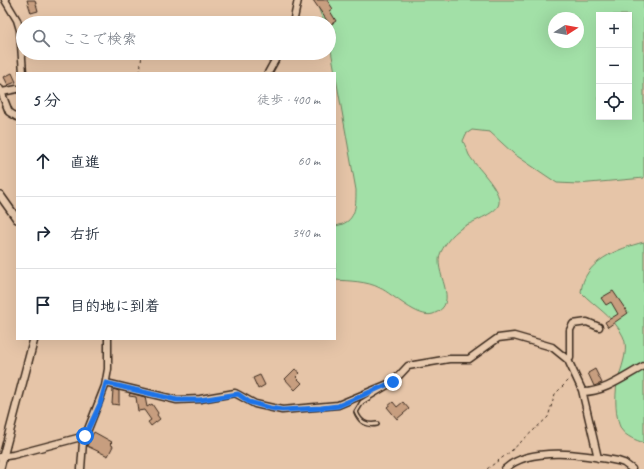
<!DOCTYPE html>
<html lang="ja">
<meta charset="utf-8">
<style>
:root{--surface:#fff;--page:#f2f2f3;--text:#1f2937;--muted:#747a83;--line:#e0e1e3}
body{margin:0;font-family:Caveat,"Klee One",sans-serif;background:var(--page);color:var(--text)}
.controls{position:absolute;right:12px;top:12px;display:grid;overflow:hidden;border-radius:0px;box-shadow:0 4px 16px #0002}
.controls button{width:36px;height:36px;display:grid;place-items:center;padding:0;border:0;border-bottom:1px solid var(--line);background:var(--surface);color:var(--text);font:20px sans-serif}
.compass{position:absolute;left:548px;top:12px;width:36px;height:36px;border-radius:50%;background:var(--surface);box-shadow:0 4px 16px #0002;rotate:79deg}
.stop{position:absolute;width:12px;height:12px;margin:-9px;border:3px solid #1a73e8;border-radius:50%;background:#fff}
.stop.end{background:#1a73e8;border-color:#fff;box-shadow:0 1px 4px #0008}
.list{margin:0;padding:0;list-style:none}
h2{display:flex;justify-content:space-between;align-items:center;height:52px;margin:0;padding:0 16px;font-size:17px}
h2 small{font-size:13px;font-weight:400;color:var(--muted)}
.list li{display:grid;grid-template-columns:26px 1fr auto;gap:12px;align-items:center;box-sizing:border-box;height:72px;padding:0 16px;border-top:1px solid var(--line)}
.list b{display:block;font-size:15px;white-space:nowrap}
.list em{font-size:13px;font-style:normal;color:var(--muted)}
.icon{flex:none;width:22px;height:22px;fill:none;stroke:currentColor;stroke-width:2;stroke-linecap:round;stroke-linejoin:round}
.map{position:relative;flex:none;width:644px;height:469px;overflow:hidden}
.search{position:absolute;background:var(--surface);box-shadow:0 4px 16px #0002;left:16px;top:16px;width:320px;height:44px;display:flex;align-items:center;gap:10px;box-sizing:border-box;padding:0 14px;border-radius:22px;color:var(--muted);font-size:15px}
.panel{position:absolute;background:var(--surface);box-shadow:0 4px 16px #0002;left:16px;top:72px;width:320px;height:268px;border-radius:0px}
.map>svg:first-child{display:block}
</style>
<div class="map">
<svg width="644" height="469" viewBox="0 0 644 469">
<rect width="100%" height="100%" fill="#e6c5a8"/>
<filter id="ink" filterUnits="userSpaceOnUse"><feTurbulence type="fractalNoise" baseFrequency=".025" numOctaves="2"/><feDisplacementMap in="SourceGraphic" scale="8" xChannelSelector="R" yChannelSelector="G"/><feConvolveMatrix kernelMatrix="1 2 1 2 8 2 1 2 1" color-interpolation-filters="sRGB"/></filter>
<g filter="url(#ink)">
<path fill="#a2e0a7" stroke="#6e8562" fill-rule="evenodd" d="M314 0H644V178L578 184 557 183 514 154 490 132 472 130 466 134 463 141C465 145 467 150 469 155 476 167 501 189 499 203 498 214 469 222 460 229 452 235 446 242 441 252 431 271 463 303 433 314 418 319 393 294 380 288 367 281 349 281 335 280V226C356 223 356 207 356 190L329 39V23H324L317 4ZM599 15H629V117H599ZM554 18H578V42H554Z
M644 242V443C636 440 626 437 621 429 615 417 615 396 617 384 620 369 630 351 623 336 615 318 594 306 581 292 584 261 617 249 644 242Z"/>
<path fill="#c79e7f" stroke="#3b2a1e" d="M27 0H35L38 11 31 13Z
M313 0H327L333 9 330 11 336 21 330 25Z
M329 31 336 32 333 49H329Z
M12 73 16 82 8 85 4 77Z
M613 291 628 313 608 327 605 322 618 314 611 302 606 305 601 298Z
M295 369 300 373 296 377 302 383 295 390 285 379Z
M595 369 602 383 594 386 588 373Z
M260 375 265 385 258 389 253 378Z
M113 389 119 391V405L112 404Z
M130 393 145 397 147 407 152 404 158 413 157 415 160 419 151 426 148 422 151 420 144 410 138 411 136 397 129 396Z
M393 402 397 407 403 402 409 409 397 419 387 407Z
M94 432 112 442 110 444 113 446 108 456 87 446Z"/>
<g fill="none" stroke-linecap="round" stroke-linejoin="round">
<defs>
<path id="service" d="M377 424C366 426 360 422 356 412L362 402 387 387"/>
<path id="minor" d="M5 0 17 20 20 30 23 73
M293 23 298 0
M268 73 279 53
M0 89 9 112 17 117
M2 92 17 89
M568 360 570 358V330L573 324 587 322 599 327
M106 383 177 400 200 399 235 393 255 404 282 410 338 405 393 382 408 366 449 359H469L498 338 514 336 552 347 568 360 582 390 598 458
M583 392C605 392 625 376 644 366
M0 457 13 455 85 436
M81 469 83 442 105 386 108 369V339
M505 469C530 445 587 455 618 461L624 463 632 469"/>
<path id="tertiary" d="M0 195 17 219
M0 468 34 339"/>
</defs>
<use href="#service" stroke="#3b2a1e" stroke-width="6"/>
<use href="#minor" stroke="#3b2a1e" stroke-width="9"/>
<use href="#tertiary" stroke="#3b2a1e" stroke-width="10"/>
<path stroke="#3b2a1e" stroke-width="1" stroke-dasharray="3 3" stroke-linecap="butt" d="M140 73 142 53
M487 469 510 452 548 417 555 394 570 379"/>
<use href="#service" stroke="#e8caae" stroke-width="3"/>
<use href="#minor" stroke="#e8caae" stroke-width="6"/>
<use href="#tertiary" stroke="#e8caae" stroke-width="7"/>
</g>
</g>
<g fill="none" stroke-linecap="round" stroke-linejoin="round" filter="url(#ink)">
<path stroke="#1a73e8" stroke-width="5" d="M85 436 100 404 106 383 177 400H200L238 394 249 402 270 408 282 410 321 408 338 406 393 382"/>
</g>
</svg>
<div class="controls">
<button>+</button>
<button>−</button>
<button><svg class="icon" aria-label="locate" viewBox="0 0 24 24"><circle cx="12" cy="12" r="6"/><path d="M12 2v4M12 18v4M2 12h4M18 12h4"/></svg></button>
</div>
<svg class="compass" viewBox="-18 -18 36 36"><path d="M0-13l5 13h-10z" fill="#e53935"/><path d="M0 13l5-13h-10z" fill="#747a83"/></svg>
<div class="stop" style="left:85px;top:436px"></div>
<div class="stop end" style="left:393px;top:382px"></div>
<div class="search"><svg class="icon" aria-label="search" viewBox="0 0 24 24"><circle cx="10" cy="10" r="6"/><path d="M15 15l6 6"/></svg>ここで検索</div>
<section class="panel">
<h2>5 分<small>徒歩 · 400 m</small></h2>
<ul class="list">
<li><svg class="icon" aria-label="ahead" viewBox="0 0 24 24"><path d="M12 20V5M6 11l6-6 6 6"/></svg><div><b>直進</b></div><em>60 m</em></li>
<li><svg class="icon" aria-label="right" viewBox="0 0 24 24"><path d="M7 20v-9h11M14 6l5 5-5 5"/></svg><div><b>右折</b></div><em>340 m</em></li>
<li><svg class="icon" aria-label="arrive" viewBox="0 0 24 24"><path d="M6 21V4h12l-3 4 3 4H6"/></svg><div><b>目的地に到着</b></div></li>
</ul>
</section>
</div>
